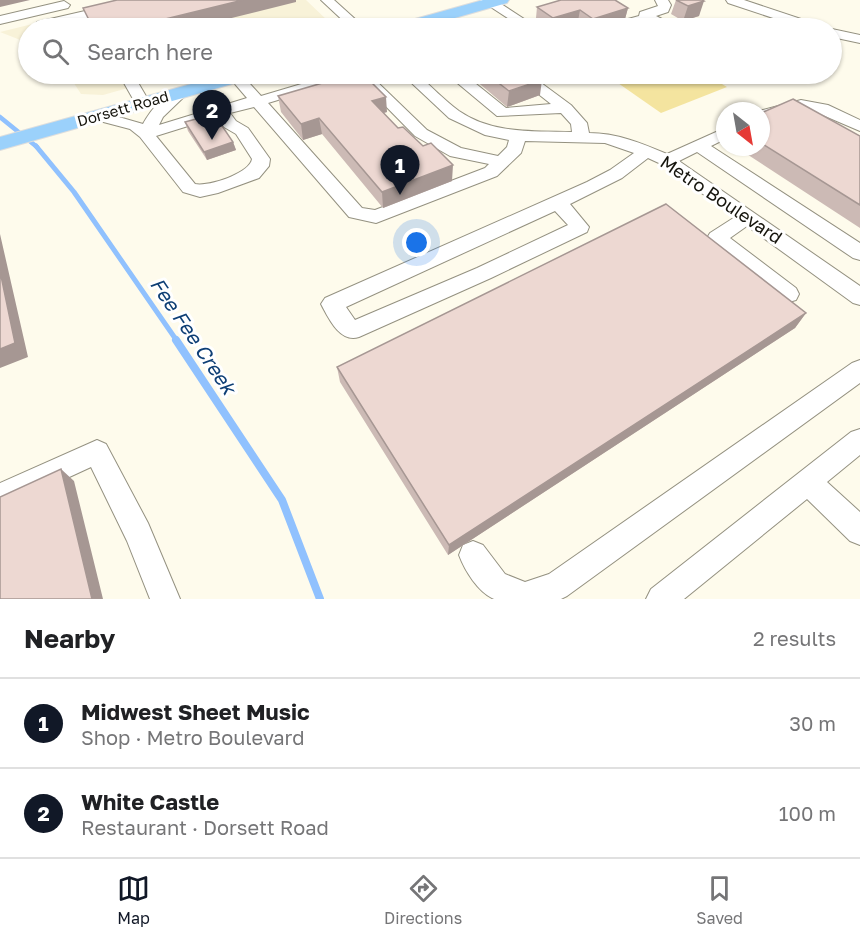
<!DOCTYPE html>
<meta charset="utf-8">
<style>
:root{--surface:#fff;--page:#f6f6f6;--text:#202124;--muted:#757577;--line:#e0e0e0;--accent:#111827}
body{margin:0;font-family:"Golos Text",sans-serif;background:var(--page);color:var(--text)}
.compass{position:absolute;left:716px;top:102px;width:54px;height:54px;border-radius:50%;background:var(--surface);box-shadow:0 2px 4px #0004;rotate:149deg}
.you{position:absolute;left:417px;top:243px;width:21px;height:21px;margin:-15px;border:4px solid #fff;border-radius:50%;background:#1a73e8;box-shadow:0 0 0 9px #1a73e833}
.badge{display:grid;place-items:center;width:39px;height:39px;border-radius:50%;background:var(--accent);color:#fff;font-size:20px;font-weight:700}
.pin{position:absolute;translate:-50% -50px;filter:drop-shadow(0 2px 3px #0008)}
.pin::after{content:'';position:absolute;top:32px;width:21px;height:18px;background:inherit;clip-path:polygon(0 0,100% 0,50% 100%)}
.list{margin:0;padding:0;list-style:none}
h2{display:flex;justify-content:space-between;align-items:center;height:78px;margin:0;padding:0 24px;font-size:26px}
h2 small{font-size:20px;font-weight:400;color:var(--muted)}
.list li{display:grid;grid-template-columns:39px 1fr auto;gap:18px;align-items:center;box-sizing:border-box;height:90px;padding:0 24px;border-top:2px solid var(--line)}
.list b{display:block;font-size:22px;white-space:nowrap}
.list p{margin:0;font-size:20px;white-space:nowrap;color:var(--muted)}
.list em{font-size:20px;font-style:normal;color:var(--muted)}
.icon{flex:none;width:33px;height:33px;fill:none;stroke:currentColor;stroke-width:2;stroke-linecap:round;stroke-linejoin:round}
.map{position:relative;flex:none;width:860px;height:599px;overflow:hidden}
.search{position:absolute;background:var(--surface);box-shadow:0 2px 4px #0004;left:18px;right:18px;top:18px;height:66px;display:flex;align-items:center;gap:15px;box-sizing:border-box;padding:0 21px;border-radius:33px;color:var(--muted);font-size:22px}
.sheet{height:258px;background:var(--surface)}
nav{display:flex;justify-content:space-around;align-items:center;box-sizing:border-box;height:84px;border-top:2px solid var(--line);background:var(--surface);font-size:16px;color:var(--muted)}
nav a{display:grid;justify-items:center;gap:3px}
nav .on{color:var(--accent)}
.map>svg:first-child{display:block}
</style>
<div class="map">
<svg width="860" height="599" viewBox="0 0 860 599">
<rect width="100%" height="100%" fill="#fefbec"/>
<path fill="#f8f2d8" d="M130 0H306L328 21 329 28H28V43L0 32Z
M68 74H178L103 95 81 94Z"/>
<path fill="#f4e49f" d="M605 74H705L727 87 661 113Z"/>
<g fill="none" stroke-linecap="round" stroke-linejoin="round">
<path stroke="#90c1fe" stroke-width="4.5" d="M0 117 37 147"/>
<path stroke="#90c1fe" stroke-width="5" d="M36 146 74 192 177 341"/>
<path stroke="#90c1fe" stroke-width="8" d="M176 340 282 500 320 599"/>
<defs>
<path id="minor" d="M133 0H155L153 3 44 28H37L35 25 37 22Z
M321 0H334L365 28H351Z
M480 0H495L538 28H523Z
M655 0H668L671 5 668 12 656 16 674 25 675 28H660L647 22 624 28H604L606 25 639 16 640 12 658 6Z
M726 0H744L819 25 821 28H803L728 3Z
M64 1 70 5 68 8 0 24V16Z
M832 29 860 35V43L832 37Z
M121 74H133L150 103 147 106H137L120 76Z
M231 74H241L261 96 335 74 370 75 427 130 461 148 498 156 507 147 509 140 485 135 449 118 402 74H417C431 86 444 100 459 111 492 134 534 131 572 132L571 124 561 113 497 116 455 81 453 78 455 75H465L506 108 551 104 513 74H529L571 105 587 123 589 133C617 133 641 143 667 154L725 128V139L711 146 860 243V260L853 258 697 152 679 161 860 286V305L853 303 747 226 730 238 796 288 799 294 796 300 789 302 782 300 710 243 707 238 710 233 735 217 661 164 648 158 622 178 570 204 589 227 587 232 491 278 359 337C340 343 329 319 321 304L325 298 587 182 610 170 634 153 605 143 525 141 521 153 497 176 376 223 349 217 254 107 230 113 236 121 248 128 270 159 269 166 259 178 218 193 200 197 183 192 140 137 130 129 92 119 90 116 98 111 143 124C150 111 165 92 180 88L188 93 163 117 159 125 247 98 229 77ZM358 78 415 136 450 156 489 164 485 168 375 210 362 208 268 103 344 80ZM217 117 224 127 236 134 252 159C250 173 209 187 195 184L156 136ZM555 211 568 225 477 268 355 320 346 307Z
M801 100 828 105 860 120V131L811 110H791L761 121 759 111Z
M860 360V383L567 596 561 599H494C478 592 465 571 459 555L463 545 473 541 483 545 505 574 525 582 549 574 852 363Z
M860 429V455L827 482 860 512V545L850 541 807 499 684 599H646L651 589 851 432Z
M97 440 106 444 148 523 180 599H150L127 541 91 467 0 509V483Z"/>
<path id="major" d="M483 0H509L507 3 420 28H394L397 24Z
M227 74H255L253 78 0 150V137Z"/>
</defs>
<use href="#minor" stroke="#949180" stroke-width="2"/>
<use href="#major" stroke="#dededd" stroke-width="2"/>
<use href="#minor" fill="#fff" fill-rule="evenodd"/>
<use href="#major" fill="#9bd1fb" fill-rule="evenodd"/>
</g>
<path fill="#ccbab5" d="M676 0H702L699 16 683 21 671 14Z
M537 7 628 8 625 19 596 28H589L578 21 554 28H551L536 18Z
M468 74H534L540 95 507 107Z
M278 96 387 112 383 113 452 181 383 208 322 134 303 140 281 112Z
M761 113 860 136V228L736 147H761Z
M185 122 233 142 236 150 207 160 188 131Z
M806 313 795 328 448 555 340 382 337 367Z"/>
<path fill="#a69793" d="M0 0H30L0 7Z
M243 0H296V2L191 28H138L137 26Z
M704 1 699 16 683 21 688 6Z
M628 8 625 19 596 28H591L593 19Z
M580 10 578 21 552 28 553 18Z
M542 80 540 95 507 107 509 91Z
M386 97 387 112 373 116 372 101Z
M319 118 322 134 303 140 301 124Z
M233 142 236 150 207 160 204 152Z
M453 165 452 181 383 208 382 192Z
M0 234 28 357 0 368Z
M806 313 795 328 448 555 449 545Z
M61 469 74 481 103 599H92Z"/>
<path fill="#edd8d2" stroke="#a69793" stroke-width="1.5" d="M117 0H243L137 26 139 28H60L59 27 89 20 83 8Z
M561 0H615L628 8 593 19 580 10 553 18 537 7Z
M676 0H702L704 1 688 6Z
M488 23 495 28H470Z
M353 74H363L386 97 372 101 398 128 403 127 423 146 431 143 453 165 382 192 319 118 301 124 278 96Z
M487 74H534L542 80 509 91Z
M793 99 860 136V205L761 143V113Z
M214 114 233 142 204 152 185 122Z
M666 204 806 313 449 545 337 367Z
M0 271 15 343 0 349Z
M61 469 92 599H0V497Z"/>
<g text-anchor="middle" stroke-width="6" stroke-linejoin="round" paint-order="stroke">
<g font-size="15" fill="#15140d" stroke="#fff">
<text transform="translate(123 109) rotate(-16)" y="5">Dorsett Road</text>
</g>
<g font-size="18" fill="#15140d" stroke="#fff">
<text transform="translate(721 200) rotate(34)" y="6">Metro Boulevard</text>
</g>
<g font-size="20" font-style="italic" fill="#0e3f75" stroke="#fff">
<text transform="translate(193 336) rotate(56)" y="7">Fee Fee Creek</text>
</g>
</g>
</svg>
<svg class="compass" viewBox="-18 -18 36 36"><path d="M0-13l5 13h-10z" fill="#e53935"/><path d="M0 13l5-13h-10z" fill="#757577"/></svg>
<div class="you"></div>
<div class="pin badge" style="left:400px;top:195px">1</div>
<div class="pin badge" style="left:212px;top:140px">2</div>
<div class="search"><svg class="icon" aria-label="search" viewBox="0 0 24 24"><circle cx="10" cy="10" r="6"/><path d="M15 15l6 6"/></svg>Search here</div>
</div>
<section class="sheet">
<h2>Nearby<small>2 results</small></h2>
<ul class="list">
<li><span class="badge">1</span><div><b>Midwest Sheet Music</b><p>Shop · Metro Boulevard</p></div><em>30 m</em></li>
<li><span class="badge">2</span><div><b>White Castle</b><p>Restaurant · Dorsett Road</p></div><em>100 m</em></li>
</ul>
</section>
<nav>
<a class="on"><svg class="icon" aria-label="map" viewBox="0 0 24 24"><path d="M3 6l6-2 6 2 6-2v14l-6 2-6-2-6 2zM9 4v14M15 6v14"/></svg>Map</a>
<a><svg class="icon" aria-label="directions" viewBox="0 0 24 24"><path d="M12 3l9 9-9 9-9-9zM9 14v-3h6M13 9l2 2-2 2"/></svg>Directions</a>
<a><svg class="icon" aria-label="saved" viewBox="0 0 24 24"><path d="M7 4h10v16l-5-4-5 4z"/></svg>Saved</a>
</nav>
